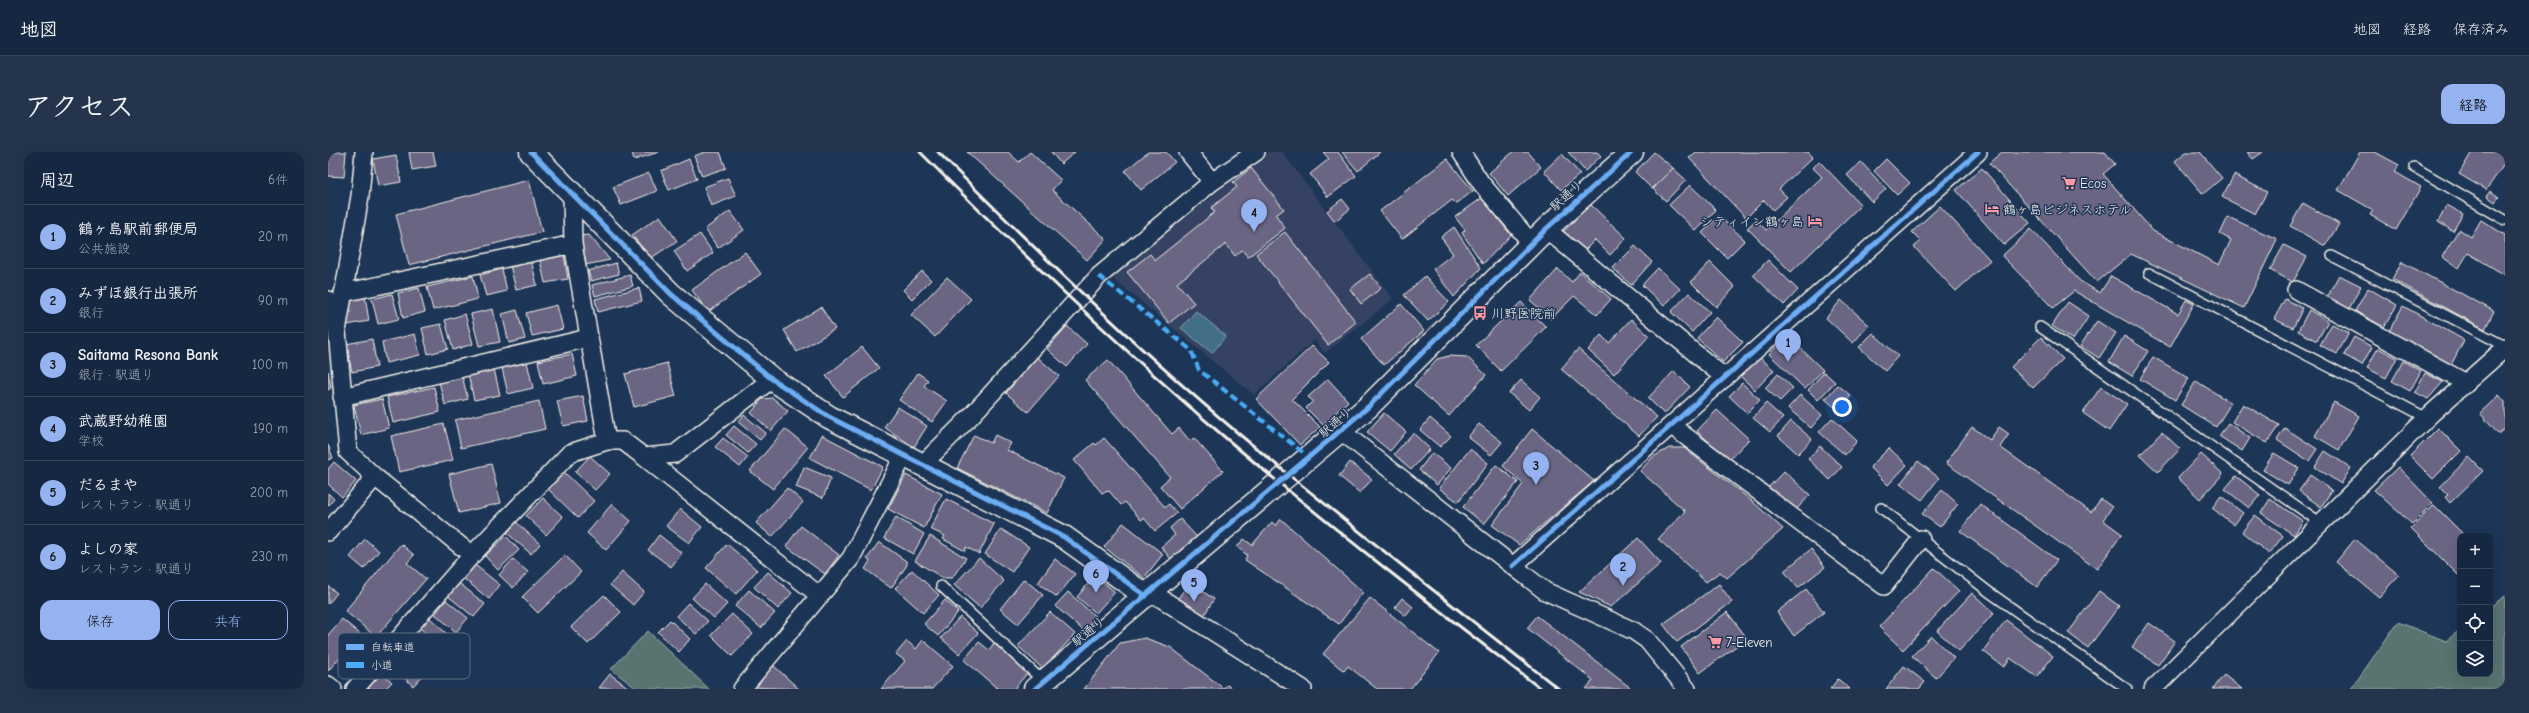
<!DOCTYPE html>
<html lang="ja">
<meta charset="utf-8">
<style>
:root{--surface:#162841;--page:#23344c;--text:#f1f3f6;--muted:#9ea6b1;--line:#35445a;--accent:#95b2f1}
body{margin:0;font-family:"Comic Neue","Klee One",sans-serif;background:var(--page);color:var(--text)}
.controls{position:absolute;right:12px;bottom:12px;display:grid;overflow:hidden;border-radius:8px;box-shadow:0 4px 16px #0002}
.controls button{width:36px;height:36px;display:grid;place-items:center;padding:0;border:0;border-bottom:1px solid var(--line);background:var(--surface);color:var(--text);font:20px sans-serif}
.you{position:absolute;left:1514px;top:255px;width:14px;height:14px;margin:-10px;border:3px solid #fff;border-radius:50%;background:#1a73e8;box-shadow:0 0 0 6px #1a73e833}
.badge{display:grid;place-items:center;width:26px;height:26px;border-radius:50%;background:var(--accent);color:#111;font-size:13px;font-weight:700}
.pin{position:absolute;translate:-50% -33px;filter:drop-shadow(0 1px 2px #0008)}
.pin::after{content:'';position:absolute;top:21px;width:14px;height:12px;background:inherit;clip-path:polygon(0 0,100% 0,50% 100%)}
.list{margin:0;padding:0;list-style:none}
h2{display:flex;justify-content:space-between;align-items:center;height:52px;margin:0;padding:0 16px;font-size:17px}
h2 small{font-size:13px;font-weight:400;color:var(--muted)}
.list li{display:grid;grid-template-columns:26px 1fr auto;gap:12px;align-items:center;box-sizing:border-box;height:64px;padding:0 16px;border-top:1px solid var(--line)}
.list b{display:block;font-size:15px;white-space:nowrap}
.list p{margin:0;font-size:13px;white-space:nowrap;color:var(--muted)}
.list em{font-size:13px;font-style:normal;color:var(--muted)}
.actions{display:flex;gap:8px;padding:12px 16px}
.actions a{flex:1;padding:9px 0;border:1px solid var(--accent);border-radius:12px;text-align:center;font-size:14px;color:var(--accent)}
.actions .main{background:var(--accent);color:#111}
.icon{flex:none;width:22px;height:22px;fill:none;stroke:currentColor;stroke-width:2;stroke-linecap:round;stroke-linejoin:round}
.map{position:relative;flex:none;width:2177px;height:537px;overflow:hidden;border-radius:12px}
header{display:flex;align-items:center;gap:24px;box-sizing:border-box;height:56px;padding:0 20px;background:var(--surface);border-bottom:1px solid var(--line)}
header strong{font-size:19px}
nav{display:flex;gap:22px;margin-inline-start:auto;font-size:14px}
.intro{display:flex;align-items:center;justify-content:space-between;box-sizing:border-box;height:96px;padding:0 24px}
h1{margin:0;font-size:28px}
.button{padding:10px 18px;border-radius:12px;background:var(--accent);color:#111;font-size:14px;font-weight:700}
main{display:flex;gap:24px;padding:0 24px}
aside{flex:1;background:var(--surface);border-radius:12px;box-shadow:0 4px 16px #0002}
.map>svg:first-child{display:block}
</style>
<header>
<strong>地図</strong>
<nav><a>地図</a><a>経路</a><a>保存済み</a></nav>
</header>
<div class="intro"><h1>アクセス</h1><a class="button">経路</a></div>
<main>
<aside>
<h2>周辺<small>6件</small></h2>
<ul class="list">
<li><span class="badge">1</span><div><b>鶴ヶ島駅前郵便局</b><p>公共施設</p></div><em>20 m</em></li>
<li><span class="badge">2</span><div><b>みずほ銀行出張所</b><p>銀行</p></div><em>90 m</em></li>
<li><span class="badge">3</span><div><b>Saitama Resona Bank</b><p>銀行 · 駅通り</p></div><em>100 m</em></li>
<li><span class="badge">4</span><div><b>武蔵野幼稚園</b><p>学校</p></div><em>190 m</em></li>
<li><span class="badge">5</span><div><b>だるまや</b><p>レストラン · 駅通り</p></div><em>200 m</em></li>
<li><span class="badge">6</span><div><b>よしの家</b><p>レストラン · 駅通り</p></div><em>230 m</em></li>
</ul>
<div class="actions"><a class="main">保存</a><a>共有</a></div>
</aside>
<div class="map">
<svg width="2177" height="537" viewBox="0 0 2177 537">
<rect width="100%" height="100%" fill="#1d3557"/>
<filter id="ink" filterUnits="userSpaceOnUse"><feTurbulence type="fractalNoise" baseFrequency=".025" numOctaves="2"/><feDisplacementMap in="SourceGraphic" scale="8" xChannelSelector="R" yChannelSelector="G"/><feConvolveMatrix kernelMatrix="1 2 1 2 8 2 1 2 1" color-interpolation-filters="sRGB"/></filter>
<g filter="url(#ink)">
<path fill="#344364" d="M940 0H954L1065 147 997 201 986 188 926 243 783 125Z"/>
<path fill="#597370" stroke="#a6b2ac" d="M2177 444V537H2023L2070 470 2118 489 2132 478V522H2162V455Z
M320 479 381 537H309L283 517Z"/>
<path fill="#426e88" stroke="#89a2ae" d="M868 159 898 184 884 201 853 176Z"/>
<path fill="#696583" stroke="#f4f1e8" d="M0 0H18L16 25 0 24Z
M81 0H105L108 14 84 18Z
M304 0H331L306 8Z
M377 0H392L398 16 374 24 366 4Z
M639 0H680L691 10 702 0 733 28 724 38 778 87 759 108Z
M723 0H747L733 12Z
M820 0H838L847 10 813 38 797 19Z
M995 0H1010L1028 24 1000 45 982 22 1001 7Z
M1014 0H1052L1030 19Z
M1185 0H1200L1213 15 1180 44 1161 21Z
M1240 0H1269L1273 4 1257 19Z
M1326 0 1345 16 1324 37 1307 20Z
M1368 0H1480L1485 5 1451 37 1459 45 1445 58 1436 48 1418 66 1361 6Z
M1674 0H1777L1787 12 1775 22 1825 79 1891 113 1903 88 1892 82 1900 65 1949 87 1916 156 1803 102 1769 130 1661 11Z
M1858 0H1872L1894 26 1875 42 1847 9Z
M1919 0H1935L1925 7Z
M2032 0H2047L2071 13 2067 20 2093 35 2068 78 2042 63 2045 58 2010 38Z
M2144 0H2177V11L2158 38 2131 22Z
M1234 2 1252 22 1233 38 1216 19Z
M68 3 73 30 50 34 45 7Z
M361 7 369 27 341 38 333 19Z
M1119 7 1145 39 1128 52 1124 48 1074 87 1052 59Z
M1558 7 1582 31 1569 43 1546 19Z
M1491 9 1533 53 1463 120 1419 76 1428 68 1438 78 1494 25 1485 16Z
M1533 10 1558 37 1544 50 1519 23Z
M923 16 956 57 948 63 957 76 920 105 914 98 907 104 898 92 849 131 866 151 841 171 799 120 822 102 827 108 887 60 883 56 909 35 905 30Z
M1345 16 1358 28 1338 49 1325 37Z
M1654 16 1702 71 1676 93 1628 38Z
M321 21 329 39 293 53 285 35Z
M1906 23 1939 40 1927 62 1894 45Z
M400 26 408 44 383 54 376 35Z
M201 28 214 80 81 113 68 62Z
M1362 33 1388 58 1368 79 1341 53Z
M2162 39 2171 45 2167 50 2159 44Z
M1154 46 1183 83 1155 112 1134 81 1137 78 1127 65Z
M1014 47 1022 57 1007 69 999 59Z
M1975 51 2011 72 1997 94 1962 74Z
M1262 52 1298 86 1282 103 1267 88 1255 100 1234 81Z
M2119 53 2135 62 2125 79 2110 70Z
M1612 54 1662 108 1628 139 1586 95 1593 89 1584 80Z
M402 59 416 78 390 96 377 77Z
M332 64 349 89 323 106 304 83Z
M1391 64 1417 88 1399 106 1374 81Z
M2153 68 2177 83V123L2140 101 2131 116 2114 105 2131 77 2143 85Z
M1126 75 1153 116 1126 145 1105 117 1125 102 1113 85Z
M1703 77 1752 129 1772 141 1783 124 1850 162 1858 148 1866 152 1842 195 1746 139 1725 156 1674 104Z
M957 80 1028 170 1000 193 928 102Z
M372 82 385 101 359 119 346 99Z
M261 83 282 108 257 113 251 84Z
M1956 93 1979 105 1965 130 1942 118Z
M1307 94 1324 110 1303 133 1285 116Z
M417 100 433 122 380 160 364 138Z
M236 103 240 127 217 131 212 108Z
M203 108 209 133 188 138 182 113Z
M1440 108 1470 138 1456 153 1425 123Z
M1382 110 1407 135 1388 155 1363 130Z
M2074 110 2166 159 2157 177 2064 127Z
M288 111 291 122 263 129 260 119Z
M1330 116 1352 137 1336 154 1314 133Z
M174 117 179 139 158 144 152 123Z
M1230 117 1244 130 1252 120 1283 147 1269 163 1246 144 1223 167 1202 148Z
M594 119 603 128 584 147 575 138Z
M1042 122 1053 136 1033 152 1022 137Z
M302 123 305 134 267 144 264 133Z
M2011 123 2033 134 2021 157 1999 145Z
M145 124 150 147 105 158 99 135Z
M1097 124 1121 150 1100 169 1076 143Z
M619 125 643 147 607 185 583 163Z
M91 136 97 160 75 166 70 141Z
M311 136 314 149 270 160 267 147Z
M2040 136 2069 153 2056 175 2027 159Z
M1361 141 1382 160 1364 180 1343 160Z
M64 142 71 167 50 172 44 147Z
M37 144 41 169 19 173 17 161 23 160 20 148Z
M1957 147 1975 156 1965 176 1946 167Z
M1513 148 1541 173 1525 191 1498 166Z
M1193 150 1218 175 1173 219 1148 193Z
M1740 150 1761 164 1745 188 1724 174Z
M1073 152 1096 179 1056 213 1033 187Z
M229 153 235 177 204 184 198 161Z
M2075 154 2136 188 2123 213 2061 179Z
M493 155 507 177 469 200 456 178Z
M165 157 172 190 151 194 143 162Z
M189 158 197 187 181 191 174 162Z
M1981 158 2000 169 1989 189 1970 179Z
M137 162 145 192 125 198 117 168Z
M1388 165 1415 190 1395 210 1369 186Z
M1303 167 1321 184 1286 222 1260 198 1273 183 1281 191Z
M1769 169 1788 181 1771 206 1752 194Z
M113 172 120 197 100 202 94 176Z
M2004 172 2021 181 2009 202 1992 193Z
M739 174 759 192 739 215 719 197Z
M1545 181 1570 204 1557 219 1531 195Z
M87 182 92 203 58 211 54 190Z
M1459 183 1495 218 1477 237 1441 202Z
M1796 184 1820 199 1804 224 1781 210Z
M1713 185 1735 207 1705 236 1683 215Z
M2026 185 2044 195 2034 213 2016 203Z
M44 187 49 215 24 220 18 192Z
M984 194 1001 210 964 247 992 275 972 293 928 247Z
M534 195 551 216 515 245 498 224Z
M2050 196 2069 206 2058 226 2039 216Z
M1250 197 1329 265 1311 284 1233 217Z
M244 202 249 224 215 232 210 209Z
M1121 204 1139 205 1158 223 1121 264 1086 233 1109 207Z
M709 205 731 224 700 260 678 241Z
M1431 205 1446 218 1427 238 1412 224Z
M1825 205 1861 226 1847 248 1812 227Z
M780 208 844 282 851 276 862 289 866 286 895 319 852 357 832 334 842 325 757 228Z
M2075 209 2093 219 2082 239 2064 229Z
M199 210 205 236 180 242 174 216Z
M339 211 348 244 306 255 297 222Z
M166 217 172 243 146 248 140 222Z
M0 219 3 236 0 238Z
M1346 219 1362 235 1336 262 1320 246Z
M1496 220 1507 230 1490 248 1480 238Z
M590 221 600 228 596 234 619 249 604 270 571 248Z
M2097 221 2115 230 2100 247 2087 240Z
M1450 222 1465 236 1452 249 1437 236Z
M134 224 140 247 117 253 111 230Z
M1000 227 1020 249 995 273 978 256 985 249 980 245Z
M1193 228 1212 245 1201 258 1181 241Z
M1868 229 1903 251 1888 275 1853 253Z
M1414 231 1432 248 1419 261 1401 244Z
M1510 233 1523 244 1510 258 1497 247Z
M106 235 112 260 65 271 59 245Z
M1773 235 1799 252 1781 279 1755 261Z
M1472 243 1494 263 1483 276 1460 256Z
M2171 243 2177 250V276L2170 282 2152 261Z
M255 244 260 269 235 274 229 249Z
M445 246 460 259 443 279 423 261 434 247Z
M54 247 61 276 33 283 26 253Z
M211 249 217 277 133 296 127 268Z
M2006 250 2031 264 2011 298 1987 284Z
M1438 251 1455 266 1442 280 1425 266Z
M1915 252 1951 273 1939 291 1904 270Z
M570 255 599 274 586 295 556 275Z
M1389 258 1421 287 1401 308 1369 279Z
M1056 261 1078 280 1062 299 1039 280Z
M416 263 438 281 432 288 410 270Z
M1102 266 1123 284 1112 295 1092 278Z
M1504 266 1529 289 1517 303 1491 280Z
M1463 269 1484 287 1470 302 1450 284Z
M1900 271 1922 286 1914 299 1891 284Z
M116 272 125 308 71 320 63 284Z
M1151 272 1174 290 1163 303 1140 285Z
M406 274 428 292 420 301 398 283Z
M1644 275 1662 288 1671 275 1681 282 1672 295 1763 360 1773 347 1784 355 1775 368 1794 382 1769 417 1618 311Z
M1957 276 1989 297 1981 309 1949 288Z
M2110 276 2133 299 2105 327 2082 304Z
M457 277 480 295 445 337 422 319Z
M1204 277 1266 329 1191 393 1164 373 1195 332 1175 314Z
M1834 280 1852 297 1830 320 1812 303Z
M1085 281 1102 297 1083 318 1066 302Z
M494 283 555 315 543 338 482 306Z
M646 283 663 291 667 283 683 291 679 298 736 326 719 361 629 316Z
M395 286 420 305 412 315 387 295Z
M776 286 837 355 841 352 849 361 827 379 816 366 813 368 797 350 793 353 781 339 774 341 746 308 766 291 768 293Z
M0 293 5 306 0 308Z
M1492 294 1514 315 1502 328 1480 307Z
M1341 296H1356L1424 349 1455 377 1399 426 1392 420 1378 430 1330 387 1357 359 1312 319 1325 305Z
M1561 296 1579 313 1560 333 1542 315Z
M1142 297 1160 311 1130 350 1111 336Z
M1997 299 2023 316 2013 332 1987 315Z
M1104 301 1123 316 1109 333 1091 318Z
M1946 301 1971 316 1960 333 1935 318Z
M1873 302 1895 322 1872 347 1850 326Z
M262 304 282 322 267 338 247 320Z
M2141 305 2155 319 2122 351 2117 345 2120 343 2112 335Z
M1590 309 1611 326 1594 348 1572 332Z
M6 310 28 329 14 345 0 332V317Z
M1022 310 1044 327 1032 341 1011 324Z
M163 312 173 351 131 361 121 322Z
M1168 313 1190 330 1156 372 1135 355Z
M476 315 503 326 495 346 468 335Z
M2070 315 2105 351 2084 372 2046 338Z
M1456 319 1482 343 1466 360 1440 336Z
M236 320 266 349 250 366 220 337Z
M578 323 614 342 596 376 560 357Z
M1982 323 2004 338 1993 355 1971 339Z
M1908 324 1932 343 1921 356 1897 337Z
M459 336 475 350 444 385 428 371Z
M1614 338 1630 352 1612 375 1594 362Z
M0 341 6 347 0 354Z
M1893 344 1915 361 1906 373 1884 356Z
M215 346 235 365 218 383 198 364Z
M618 347 666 372 651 402 638 395 637 399 615 387 617 384 602 377Z
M1942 347 1975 369 1966 383 1933 361Z
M284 352 303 369 278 398 259 381Z
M1652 352 1729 408 1709 435 1632 379Z
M2106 353 2137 384H2132V421L2130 423 2083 376Z
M352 357 374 375 361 391 338 374Z
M1927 363 1955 384 1941 402 1914 380Z
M568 365 596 382 585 402 556 386Z
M852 367 869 385 843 407 833 395 847 383 842 376Z
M953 367 1035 440 1011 472 917 408 919 403 909 395 916 387 924 393 944 370 948 374Z
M188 370 212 392 203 402 179 381Z
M795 371 835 402 816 426 776 395Z
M473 374 511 403 497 422 458 394Z
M673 377 701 395 684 420 657 402Z
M331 383 354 401 343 415 320 398Z
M178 384 191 398 170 418 157 404Z
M602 384 638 406 624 426H615L587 409Z
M1310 386 1333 411 1283 455 1251 440Z
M37 387 51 399 36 417 22 405Z
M2027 387 2071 423 2051 445 2008 410Z
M551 390 578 409 579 413 563 436 537 417 542 409 539 407Z
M73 392 86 403 79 411 98 427 48 485 17 459Z
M399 392 429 418 408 442 378 416Z
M1483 397 1497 415 1470 436 1456 419Z
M237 403 253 420 210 461 194 445Z
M651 406 676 429 652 456 626 433Z
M185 407 200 420 185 436 171 423Z
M727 407 747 422 729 445 710 431Z
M147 413 172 433 161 447 136 427Z
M1606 416 1631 439 1575 498 1551 475Z
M584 418 611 443 595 461 567 436Z
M294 420 316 440 305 453 282 433Z
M440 420 464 441 450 457 426 435Z
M767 423 787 440 768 461 749 445Z
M696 427 715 443 690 472 672 457Z
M861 430 886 447 875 465 849 448Z
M131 431 157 452 146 465 120 444Z
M377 432 399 452 386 466 364 446Z
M1391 432 1404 450 1349 490 1335 472Z
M0 434 9 441 0 452Z
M1478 437 1496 460 1466 484 1449 460Z
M421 438 447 461 433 476 407 454Z
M1771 439 1791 454 1760 496 1740 481Z
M740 440 768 465 756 479 727 454Z
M1644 441 1666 461 1631 499 1609 479Z
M276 443 293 460 260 492 243 475Z
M1042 446 1111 501 1082 537H1049L1020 514 1016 519 995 502Z
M1074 446 1085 455 1078 464 1067 455Z
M118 448 140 466 128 480 107 462Z
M617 448 630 460 610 484 596 472Z
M360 451 380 469 368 482 348 464Z
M722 460 747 482 715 517 690 494Z
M1399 460 1419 486 1372 521 1353 495Z
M404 462 425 482 404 504 383 483Z
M1209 464 1221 473 1304 537H1258L1265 528 1199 476Z
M632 465 650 481 631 502 613 486Z
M102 466 121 484 111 494 92 476Z
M14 467 32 482 0 519V483Z
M342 468 362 487 351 500 330 480Z
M1678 468 1725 504 1709 525 1682 506 1676 515 1655 499Z
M1821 471 1847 489 1830 513 1804 495Z
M1603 484 1626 506 1608 526 1584 504Z
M817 486 842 495 895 536 899 533 905 537H756L792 491Z
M595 488 625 514 604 537H553L577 509 568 502 579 489 588 497Z
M651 490 661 498 666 491 700 520 686 537H670L636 508Z
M74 497 99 519 85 534 61 511Z
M445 513 471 537 424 535Z
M1576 514 1597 530 1591 537H1558Z
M51 519 64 530 57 537H36Z
M282 522 301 536V537L271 536Z
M1896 523 1914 537H1885Z
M1510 527 1522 537H1502Z"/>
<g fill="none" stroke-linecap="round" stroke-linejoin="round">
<defs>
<path id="lane" d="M2086 15 2177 68
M2004 104 2177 194
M1821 121 2099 266
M1712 175 1993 371
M1553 356 1661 440 1799 537
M613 434 716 530"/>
<path id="street" d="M36 0 32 44 9 179 20 300 47 325 144 403
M860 0 884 30
M1133 0 1153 31 1204 92
M244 45 245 92 279 289
M1218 77 1397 226
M1968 138 2138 231
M15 141 245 92
M0 148 7 174
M14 245 260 186
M1344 274 1556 434 1593 387
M1013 279 1217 439 1306 479 1319 488 1359 537
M316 305 492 444
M595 312 642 265 771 124 884 30 928 0
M0 380 47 325
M1185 414 1650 0
M823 440 975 537
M0 533 5 537
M27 537 144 403 242 301 279 289H295L316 305 347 302 444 227
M414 537 523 406 576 303
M1825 537 2104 261 2177 196"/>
<path id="secondary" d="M203 0 343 142 444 227 501 265 736 385 818 444
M707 537 1040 255 1218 77 1304 0"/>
</defs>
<use href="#lane" stroke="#f4f1e8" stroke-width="12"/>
<use href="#street" stroke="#f4f1e8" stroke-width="20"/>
<use href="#secondary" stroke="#f4f1e8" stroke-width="25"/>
<use href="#lane" stroke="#1d3557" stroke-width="9"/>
<use href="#street" stroke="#1d3557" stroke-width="17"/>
<use href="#secondary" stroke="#1d3557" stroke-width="22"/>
<path stroke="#f4f1e8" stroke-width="3" d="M592 0C689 97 789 193 893 282 997 371 1105 454 1213 537
M610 0C707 97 806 194 911 282 1016 369 1124 453 1231 537"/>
<path stroke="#49aef6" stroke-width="4" stroke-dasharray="8 4" stroke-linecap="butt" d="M771 124 863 198 871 218 982 306"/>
<defs>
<path id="cycleway" d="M203 0 343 142 444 227 501 265 736 385 818 444
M1185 414 1650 0
M707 537 1040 255 1218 77 1304 0"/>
</defs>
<use href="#cycleway" stroke="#1d3557" stroke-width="8"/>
<use href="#cycleway" stroke="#6dadf4" stroke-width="5"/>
</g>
</g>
<defs>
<symbol id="supermarket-bare" viewBox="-9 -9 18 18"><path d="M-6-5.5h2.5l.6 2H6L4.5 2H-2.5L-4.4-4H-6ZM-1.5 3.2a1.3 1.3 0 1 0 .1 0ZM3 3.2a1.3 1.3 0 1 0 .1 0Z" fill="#ff9aa2" stroke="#1d3557" stroke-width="2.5" paint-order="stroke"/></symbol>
<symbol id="hotel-bare" viewBox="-9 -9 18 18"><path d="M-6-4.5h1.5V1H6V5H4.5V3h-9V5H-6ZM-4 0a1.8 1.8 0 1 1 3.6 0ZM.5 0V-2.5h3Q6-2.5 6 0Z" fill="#ff9aa2" stroke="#1d3557" stroke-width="2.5" paint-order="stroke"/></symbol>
<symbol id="bus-bare" viewBox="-9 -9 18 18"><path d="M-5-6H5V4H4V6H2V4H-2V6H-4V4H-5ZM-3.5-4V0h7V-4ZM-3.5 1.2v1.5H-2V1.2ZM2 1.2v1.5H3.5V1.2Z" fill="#ff9aa2" stroke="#1d3557" stroke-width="2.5" paint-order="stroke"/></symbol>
</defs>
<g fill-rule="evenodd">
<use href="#supermarket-bare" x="1731" y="21" width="20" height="20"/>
<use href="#hotel-bare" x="1654" y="47" width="20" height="20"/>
<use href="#hotel-bare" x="1477" y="59" width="20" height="20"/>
<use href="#bus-bare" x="1142" y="151" width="20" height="20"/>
<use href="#supermarket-bare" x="1377" y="480" width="20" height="20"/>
</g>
<g text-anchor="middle" stroke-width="3" stroke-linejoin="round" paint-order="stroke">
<g font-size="13" fill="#f4f1e8" stroke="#1d3557" text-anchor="start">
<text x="1752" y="36">Ecos</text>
<text x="1675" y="62">鶴ヶ島ビジネスホテル</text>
<text x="1476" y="74" text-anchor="end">シティイン鶴ヶ島</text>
<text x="1163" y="166">川野医院前</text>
<text x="1398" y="495">7-Eleven</text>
</g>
<g font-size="13" fill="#f4f1e8" stroke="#1d3557">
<text transform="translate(1238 43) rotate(-42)" y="5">駅通り</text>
<text transform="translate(1007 270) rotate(-41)" y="5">駅通り</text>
<text transform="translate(760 479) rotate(-40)" y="5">駅通り</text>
</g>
</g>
<rect x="10" y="481" width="132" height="46" rx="6" fill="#1d3557" stroke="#5e6d82" stroke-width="1"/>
<rect x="18" y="492" width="18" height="6" fill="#6dadf4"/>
<rect x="18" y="510" width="18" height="6" fill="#49aef6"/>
<g font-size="11" fill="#f4f1e8">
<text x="43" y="499">自転車道</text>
<text x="43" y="517">小道</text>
</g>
</svg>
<div class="controls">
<button>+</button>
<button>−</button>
<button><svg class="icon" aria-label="locate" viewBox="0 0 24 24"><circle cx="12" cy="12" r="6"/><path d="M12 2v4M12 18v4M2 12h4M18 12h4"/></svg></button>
<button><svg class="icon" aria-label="layers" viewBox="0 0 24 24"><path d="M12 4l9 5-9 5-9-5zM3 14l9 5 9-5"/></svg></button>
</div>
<div class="you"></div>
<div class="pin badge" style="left:1460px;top:210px">1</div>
<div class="pin badge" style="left:1295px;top:434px">2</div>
<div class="pin badge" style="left:1208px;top:333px">3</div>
<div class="pin badge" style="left:926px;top:80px">4</div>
<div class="pin badge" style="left:866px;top:450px">5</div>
<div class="pin badge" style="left:768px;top:441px">6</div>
</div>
</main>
